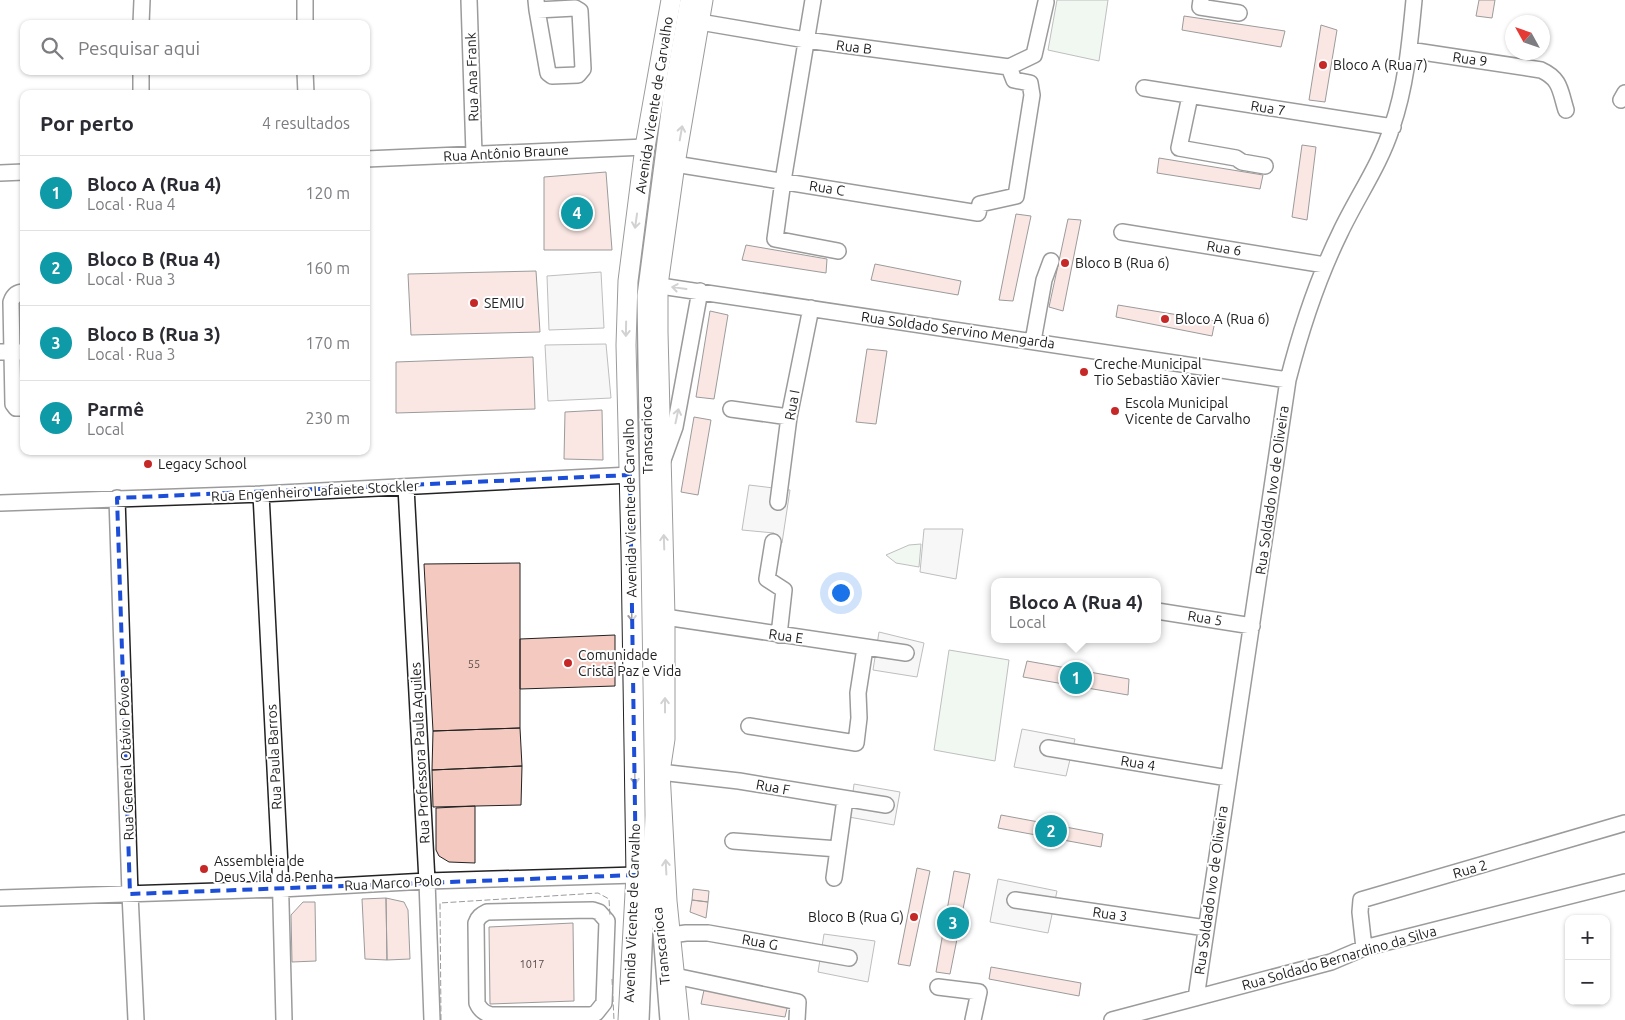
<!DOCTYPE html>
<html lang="pt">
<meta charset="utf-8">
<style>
:root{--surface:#fff;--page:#f2f2f3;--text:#2b2b33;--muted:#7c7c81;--line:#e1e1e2;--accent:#b45309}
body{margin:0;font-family:Ubuntu,sans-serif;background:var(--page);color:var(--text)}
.controls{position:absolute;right:15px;bottom:15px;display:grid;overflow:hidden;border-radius:10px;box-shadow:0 1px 4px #0004}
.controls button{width:45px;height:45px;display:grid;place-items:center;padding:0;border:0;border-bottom:1px solid var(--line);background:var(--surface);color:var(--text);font:25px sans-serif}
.compass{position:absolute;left:1505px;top:15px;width:45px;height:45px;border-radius:50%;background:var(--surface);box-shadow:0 1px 4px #0004;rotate:310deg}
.you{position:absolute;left:840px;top:592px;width:18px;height:18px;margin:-12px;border:4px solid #fff;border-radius:50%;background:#1a73e8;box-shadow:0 0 0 8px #1a73e833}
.badge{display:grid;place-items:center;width:32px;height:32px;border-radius:50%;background:var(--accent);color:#fff;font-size:16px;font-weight:700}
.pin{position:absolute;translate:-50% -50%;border:2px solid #fff;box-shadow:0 1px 5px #0006}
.popup{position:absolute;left:991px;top:578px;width:170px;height:65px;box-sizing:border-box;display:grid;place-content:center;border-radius:10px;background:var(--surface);filter:drop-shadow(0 1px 4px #0005);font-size:16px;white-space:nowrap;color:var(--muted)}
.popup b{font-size:19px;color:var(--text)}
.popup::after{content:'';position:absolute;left:50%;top:100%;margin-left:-10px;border:10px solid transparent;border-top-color:var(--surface)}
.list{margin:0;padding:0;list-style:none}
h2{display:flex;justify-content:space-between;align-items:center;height:65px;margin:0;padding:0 20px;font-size:21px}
h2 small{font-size:16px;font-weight:400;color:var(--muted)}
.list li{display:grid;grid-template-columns:32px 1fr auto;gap:15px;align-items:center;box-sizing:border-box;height:75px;padding:0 20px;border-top:1px solid var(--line)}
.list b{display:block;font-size:19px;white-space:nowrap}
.list p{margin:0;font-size:16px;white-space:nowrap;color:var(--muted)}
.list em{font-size:16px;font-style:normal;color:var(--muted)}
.icon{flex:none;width:28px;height:28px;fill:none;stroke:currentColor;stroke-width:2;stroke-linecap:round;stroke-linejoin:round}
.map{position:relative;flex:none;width:1625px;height:1020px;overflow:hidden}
.search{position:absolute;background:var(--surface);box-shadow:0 1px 4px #0004;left:20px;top:20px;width:350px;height:55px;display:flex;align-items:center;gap:12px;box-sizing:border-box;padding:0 18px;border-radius:10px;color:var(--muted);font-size:19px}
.panel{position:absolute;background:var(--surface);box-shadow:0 1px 4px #0004;left:20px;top:90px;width:350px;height:365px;border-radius:10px}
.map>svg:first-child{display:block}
</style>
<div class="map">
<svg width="1625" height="1020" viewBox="0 0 1625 1020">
<rect width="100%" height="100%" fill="#fff"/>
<path fill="#e0efe3" stroke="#6f6f6f" d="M1057 0H1108L1099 61 1048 50Z
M921 544 919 567 896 563 886 555 909 545Z
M949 650 1009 660 995 761 934 750Z"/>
<path fill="#ededed" stroke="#6f6f6f" d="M601 272 604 328 549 330 547 276Z
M606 344 611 398 548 401 545 345Z
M749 485 790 490 782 543 773 542 774 533 742 530Z
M924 529H963L956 579 920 572Z
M879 632 924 643 917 677 873 670Z
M1022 729 1075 739 1066 776 1014 767Z
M854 784 900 792 894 825 843 816 852 800Z
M998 879 1057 891 1048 933 990 922Z
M824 934 875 941 868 982 818 972Z"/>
<path fill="#f3c9c0" stroke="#222" d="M1479 0H1495L1492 18 1476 16Z
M1184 16 1285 31 1281 47 1182 30Z
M1321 25 1337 30 1325 102 1309 100Z
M1302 145 1316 147 1307 220 1292 217Z
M1159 158 1263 175 1260 189 1157 173Z
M606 172 612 250H544V177Z
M1016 214 1031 216 1013 301 999 300Z
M1068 219 1081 220 1063 311 1049 307Z
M746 245 827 259 826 273 742 260Z
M875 264 961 281 958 295 871 280Z
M536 271 540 332 411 335 408 274Z
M1118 305 1215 321 1212 336 1116 317Z
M710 311 728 315 714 399 696 397Z
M867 349 887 351 876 424 856 422Z
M533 357 535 409 396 413V362Z
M602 410 603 460 564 459 565 412Z
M694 417 711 420 698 495 681 492Z
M520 563V728L433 731 424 564Z
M615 635V686L520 689V639Z
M1027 661 1129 679 1128 695 1023 677Z
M520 728 522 766 432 770 433 731Z
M522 766 521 805 433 807 432 770Z
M475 806V863L449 862 439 856 436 850V808Z
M1001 815 1103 834 1101 847 998 828Z
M917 868 930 871 910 966 898 964Z
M954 871 970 874 950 974 936 972Z
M693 889 709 891 708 902 692 900Z
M386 898 387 960 365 959 362 899Z
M386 898 404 902 408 910 410 959 387 960Z
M692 900 708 902 706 918 690 912Z
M303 902H315L316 961 292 962 291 915Z
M573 923 574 1001 490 1004 489 927Z
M991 967 1081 983 1079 996 989 979Z
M704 990 788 1004 785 1017 701 1004Z"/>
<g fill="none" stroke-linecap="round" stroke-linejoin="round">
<defs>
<path id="minor" d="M305 0V24
M469 0 474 154
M536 0 537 10 575 8 580 11 583 69 578 75 552 76 548 73 537 10
M813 0 783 181 775 239 838 251
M1201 0 1200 7 1239 13
M700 22 806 40 1009 67
M141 24 142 0
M1409 50 1541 70C1561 79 1560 91 1566 110
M1009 67 1034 55 1046 2
M305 71 306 94
M1144 88 1393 127
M141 94V71
M1190 96 1179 148 1236 158 1242 162 1265 166
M1621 100 1625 93
M366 159 645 147
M675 164 978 213 980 204 1016 196 1032 95 1030 83 1014 80 1009 67
M0 173 24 172
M1122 232 1325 265
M647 284 1288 380
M24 292C17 292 13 296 11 302L13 404 16 408H24
M1033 341 1044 280 1051 261
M0 352H24
M731 409 789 417
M663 460 675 427 700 291
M406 487 427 881 432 1020
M261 494 280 866 284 1020
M117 498 130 894 136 1020
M778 502 789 417 811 308
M0 503 261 494 630 475
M773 542 767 579 784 590 779 635
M1157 611 1252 626
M665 617 906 653
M749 726 856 743 859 718 858 693 865 648
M1048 748 1228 778
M660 772 739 781 886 805
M733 841 838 849
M834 878 845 799
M0 898 281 889 427 881 636 875
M1015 900 1206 928
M593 910 599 912 607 921 604 1003 596 1013 591 1015H491C484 1013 480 1010 477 1003L476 923C478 917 481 915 487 912Z
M671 935 686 933H708L849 958
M1364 948 1360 912 1361 900 1625 823
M675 976 798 1002 797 1020
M938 987 979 992 973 1020
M1196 998 1288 380C1301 329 1317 280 1340 233 1357 197 1380 165 1392 127 1406 87 1410 42 1414 0
M641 1020 646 900 648 886
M668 1020 661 933 651 872 653 815 645 296 671 96 688 0
M1112 1020 1331 962 1364 948 1625 882"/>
<path id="major" d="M628 1020 636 875 631 551 626 345 628 281 645 147 671 0
M679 1020 667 901 660 772 665 739V617L658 332V285L675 164 703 0"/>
</defs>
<use href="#minor" stroke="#222" stroke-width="18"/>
<use href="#major" stroke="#222" stroke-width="21"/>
<use href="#minor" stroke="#fff" stroke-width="15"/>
<use href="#major" stroke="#fff" stroke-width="19"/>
<path stroke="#222" stroke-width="1" stroke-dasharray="6 2.5" stroke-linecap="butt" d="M612 979 614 1020
M441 1020 440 903 598 893 609 899 610 916"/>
</g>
<defs><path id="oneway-shaft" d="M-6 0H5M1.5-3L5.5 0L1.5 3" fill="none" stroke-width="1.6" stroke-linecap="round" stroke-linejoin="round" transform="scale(1.25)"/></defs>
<g stroke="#9c9c9c">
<use href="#oneway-shaft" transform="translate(681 133) rotate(-80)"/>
<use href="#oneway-shaft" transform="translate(636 221) rotate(98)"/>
<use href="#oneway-shaft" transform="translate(679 288) rotate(-172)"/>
<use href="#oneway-shaft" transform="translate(626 329) rotate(91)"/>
<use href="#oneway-shaft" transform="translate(677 416) rotate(-78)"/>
<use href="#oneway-shaft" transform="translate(664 542) rotate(-92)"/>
<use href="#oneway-shaft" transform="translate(632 614) rotate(89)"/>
<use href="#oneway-shaft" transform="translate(665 705) rotate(-90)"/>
<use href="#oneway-shaft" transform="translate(635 777) rotate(89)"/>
<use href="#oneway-shaft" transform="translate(666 867) rotate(-93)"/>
</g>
<path d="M0 0H1625V1020H0ZM630 475 636 875 130 894 117 498Z" fill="#fff" fill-opacity=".55" fill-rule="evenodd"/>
<path fill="none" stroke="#1d4ed8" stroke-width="4" stroke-dasharray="10 6" stroke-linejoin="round" d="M630 475 636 875 130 894 117 498Z"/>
<g fill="#c62828" stroke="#fff" stroke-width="2">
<circle cx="1323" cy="65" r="5"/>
<circle cx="1065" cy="263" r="5"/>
<circle cx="474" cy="303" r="5"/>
<circle cx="1165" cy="319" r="5"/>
<circle cx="1084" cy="372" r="5"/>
<circle cx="1115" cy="411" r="5"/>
<circle cx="148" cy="464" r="5"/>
<circle cx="568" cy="663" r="5"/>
<circle cx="204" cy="869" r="5"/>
<circle cx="914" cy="917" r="5"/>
</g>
<g text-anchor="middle" stroke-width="4" stroke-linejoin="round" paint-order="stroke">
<g font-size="11" fill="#564c4a">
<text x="474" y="668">55</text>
<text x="532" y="968">1017</text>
</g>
<g font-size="14" fill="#222" stroke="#fff">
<text transform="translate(854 47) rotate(7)" y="5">Rua B</text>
<text transform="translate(1470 59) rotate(8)" y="5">Rua 9</text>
<text transform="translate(472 77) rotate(-92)" y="5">Rua Ana Frank</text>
<text transform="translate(654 105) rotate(-81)" y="5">Avenida Vicente de Carvalho</text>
<text transform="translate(1268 108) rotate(9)" y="5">Rua 7</text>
<text transform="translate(506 153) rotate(-3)" y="5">Rua Antônio Braune</text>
<text transform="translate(827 188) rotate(9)" y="5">Rua C</text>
<text transform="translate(1224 248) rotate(9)" y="5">Rua 6</text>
<text transform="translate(958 330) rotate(8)" y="5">Rua Soldado Servino Mengarda</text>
<text transform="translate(792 405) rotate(-80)" y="5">Rua I</text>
<text transform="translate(647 435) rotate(-91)" y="5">Transcarioca</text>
<text transform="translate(1272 490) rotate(-82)" y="5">Rua Soldado Ivo de Oliveira</text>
<text transform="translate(315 491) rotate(-3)" y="5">Rua Engenheiro Lafaiete Stockler</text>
<text transform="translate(630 508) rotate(-91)" y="5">Avenida Vicente de Carvalho</text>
<text transform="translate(1205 618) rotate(9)" y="5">Rua 5</text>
<text transform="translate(786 636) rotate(8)" y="5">Rua E</text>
<text transform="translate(420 753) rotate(-93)" y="5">Rua Professora Paula Aquiles</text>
<text transform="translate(274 757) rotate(-93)" y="5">Rua Paula Barros</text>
<text transform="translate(126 759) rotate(-92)" y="5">Rua General Otávio Póvoa</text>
<text transform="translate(1138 763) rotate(9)" y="5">Rua 4</text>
<text transform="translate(773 787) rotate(10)" y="5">Rua F</text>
<text transform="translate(1470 869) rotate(-16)" y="5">Rua 2</text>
<text transform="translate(393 883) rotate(-3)" y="5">Rua Marco Polo</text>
<text transform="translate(1211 890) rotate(-82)" y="5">Rua Soldado Ivo de Oliveira</text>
<text transform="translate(632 913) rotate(-88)" y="5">Avenida Vicente de Carvalho</text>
<text transform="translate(1110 914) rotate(8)" y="5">Rua 3</text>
<text transform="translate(760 942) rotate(10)" y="5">Rua G</text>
<text transform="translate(661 946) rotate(-96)" y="5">Transcarioca</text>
<text transform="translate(1339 958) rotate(-16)" y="5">Rua Soldado Bernardino da Silva</text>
</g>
<g font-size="14" fill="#222" stroke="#fff" text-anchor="start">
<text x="1333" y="70">Bloco A (Rua 7)</text>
<text x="1075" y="268">Bloco B (Rua 6)</text>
<text x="484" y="308">SEMIU</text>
<text x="1175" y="324">Bloco A (Rua 6)</text>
<text x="1094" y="369">Creche Municipal<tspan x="1094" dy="16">Tio Sebastião Xavier</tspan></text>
<text x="1125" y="408">Escola Municipal<tspan x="1125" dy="16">Vicente de Carvalho</tspan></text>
<text x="158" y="469">Legacy School</text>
<text x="578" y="660">Comunidade<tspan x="578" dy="16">Cristã Paz e Vida</tspan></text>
<text x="214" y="866">Assembleia de<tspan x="214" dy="16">Deus Vila da Penha</tspan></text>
<text x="904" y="922" text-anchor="end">Bloco B (Rua G)</text>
</g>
</g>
</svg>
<div class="controls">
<button>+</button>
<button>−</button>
</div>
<svg class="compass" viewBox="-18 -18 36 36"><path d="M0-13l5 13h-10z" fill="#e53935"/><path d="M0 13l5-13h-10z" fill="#7c7c81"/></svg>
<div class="you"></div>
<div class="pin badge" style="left:1076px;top:678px;background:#0f9aa8">1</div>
<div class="popup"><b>Bloco A (Rua 4)</b>Local</div>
<div class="pin badge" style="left:1051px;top:831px;background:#0f9aa8">2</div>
<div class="pin badge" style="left:953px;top:923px;background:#0f9aa8">3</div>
<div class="pin badge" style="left:577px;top:213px;background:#0f9aa8">4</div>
<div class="search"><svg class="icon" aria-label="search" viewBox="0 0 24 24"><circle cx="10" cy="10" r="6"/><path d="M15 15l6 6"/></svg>Pesquisar aqui</div>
<section class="panel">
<h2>Por perto<small>4 resultados</small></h2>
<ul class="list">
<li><span class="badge" style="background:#0f9aa8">1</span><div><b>Bloco A (Rua 4)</b><p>Local · Rua 4</p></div><em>120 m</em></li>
<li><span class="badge" style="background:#0f9aa8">2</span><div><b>Bloco B (Rua 4)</b><p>Local · Rua 3</p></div><em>160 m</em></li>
<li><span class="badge" style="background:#0f9aa8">3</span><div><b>Bloco B (Rua 3)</b><p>Local · Rua 3</p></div><em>170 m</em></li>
<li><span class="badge" style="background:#0f9aa8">4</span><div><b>Parmê</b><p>Local</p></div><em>230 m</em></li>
</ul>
</section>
</div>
